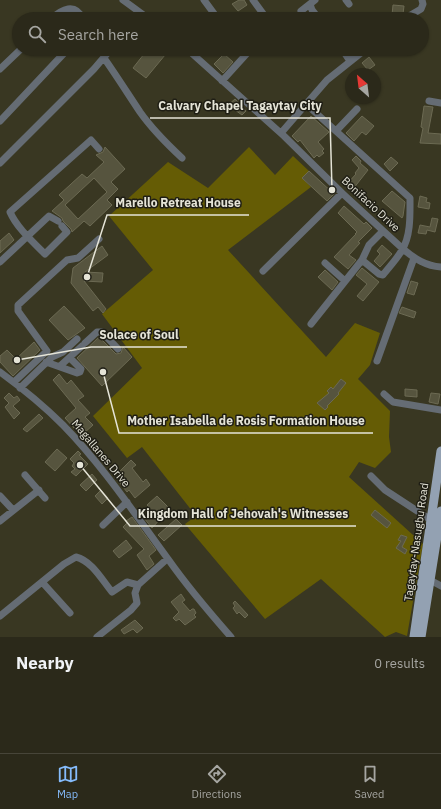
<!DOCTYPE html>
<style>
:root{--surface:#2b291a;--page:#373527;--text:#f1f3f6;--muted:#a6a6a2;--line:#474539;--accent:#85bbfb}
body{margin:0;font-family:"IBM Plex Sans",sans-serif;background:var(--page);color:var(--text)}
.compass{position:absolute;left:345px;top:68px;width:36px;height:36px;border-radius:50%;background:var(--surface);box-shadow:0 1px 3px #0004;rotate:332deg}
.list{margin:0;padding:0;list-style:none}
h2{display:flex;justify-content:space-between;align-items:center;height:52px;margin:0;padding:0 16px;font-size:17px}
h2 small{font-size:13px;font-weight:400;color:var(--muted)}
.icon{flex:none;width:22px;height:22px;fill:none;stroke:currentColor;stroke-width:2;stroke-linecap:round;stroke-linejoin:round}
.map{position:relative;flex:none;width:441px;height:637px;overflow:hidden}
.search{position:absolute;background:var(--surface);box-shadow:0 1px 3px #0004;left:12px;right:12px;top:12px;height:44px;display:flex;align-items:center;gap:10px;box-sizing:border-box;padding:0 14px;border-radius:22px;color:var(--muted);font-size:15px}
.sheet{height:116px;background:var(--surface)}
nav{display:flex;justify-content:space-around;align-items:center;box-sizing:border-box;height:56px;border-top:1px solid var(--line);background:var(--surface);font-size:11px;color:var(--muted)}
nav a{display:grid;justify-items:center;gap:2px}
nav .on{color:var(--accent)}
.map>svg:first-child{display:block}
</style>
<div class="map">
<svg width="441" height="637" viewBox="0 0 441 637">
<rect width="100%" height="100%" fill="#393722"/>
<path fill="#655c05" d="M249 147 275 175 293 156 309 171 302 178 311 187 228 250 326 357 355 323 380 333 370 365 358 379 390 411 389 437 391 452 375 468 359 462 349 477 423 544 407 636 396 632 385 637 321 579 265 619 185 524 196 516 142 447 127 458 93 416 142 368 102 314 153 270 109 216 168 162 208 188Z"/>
<path fill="#56543e" stroke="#6c6a53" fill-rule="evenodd" d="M239 0H244L247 5 238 11 232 4Z
M393 5 404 6 403 14 401 16 392 15Z
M148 49H170L146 78 133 68Z
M224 54 233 62 223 73 214 64Z
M369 57 375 65 368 70 362 63Z
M235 99 246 111 242 115 228 105Z
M424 106 433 107 428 133 441 134V144L420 143 423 128 421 127Z
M311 116 329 132 318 142 324 149 322 151 324 153 319 157 317 155 314 158 300 140 298 142 292 136Z
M362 116 374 126 366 135 362 132 354 141 346 133Z
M105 147 125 169 111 182 118 189 107 200 112 205 90 226 84 221 72 232 71 229 63 221 62 218 52 211 64 200 59 195 82 174 87 178 104 162 96 155 103 152ZM94 178 107 192 78 219 65 205Z
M356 156 361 161 360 163 368 170 353 189 347 184 356 174 355 173 359 168 352 160Z
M391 157 398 163 390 171 384 164Z
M309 171 334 194 327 201 302 178Z
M392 191 405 202 403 216 402 218 382 201Z
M420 196 427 198 426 202 430 203 429 209 418 207Z
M344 206 364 224 366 222 372 228 358 242 360 243 349 255 356 260 348 269 334 257 356 234H355L357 232 338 213Z
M432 218 438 219 435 232 427 230 426 234 418 233 420 225 430 227Z
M9 233 14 240 0 253V241Z
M382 245 392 254 380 267 374 261 380 254 377 251Z
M102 246 108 255 85 272 103 273 102 282 84 281 106 309 103 313 98 307 93 311 71 283 73 268Z
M362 268 379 282 363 301 357 296 367 284 356 275Z
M325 270 338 282 332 290 318 277Z
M411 281 418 283 414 295 407 293Z
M64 306 85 328 68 340 49 320Z
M402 307 416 312 414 318 399 313Z
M99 337 116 354 121 353 123 347 132 357 102 386 77 358Z
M34 342 40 350 13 376 0 362V356L7 350 16 359Z
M59 374 67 384 71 380 84 396 78 400 90 413 85 417 93 425 83 434 77 427 75 429 65 418 76 408 53 380Z
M341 379 346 383 338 393 339 394 327 406 328 407 325 410 317 403 329 393 327 391 331 387 333 389Z
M405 389 417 390V397L405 396Z
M9 393 14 398 17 396 20 400 13 406 20 413 14 419 5 407 9 403 4 398Z
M431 393 440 394 438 404 429 402Z
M39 414 43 418 27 432 23 429Z
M57 449 67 458 55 471 45 462Z
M78 451 81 454 79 455 88 464 76 476 71 472 75 469 72 466 74 463 70 459Z
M131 460 136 465 132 468 143 482 146 479 150 485 135 498 129 490 127 492 120 483 125 480 118 473Z
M92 474 97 480 86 491 80 485Z
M101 490 108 498 102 504 95 496Z
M157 496 169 508 162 514 163 516 152 528 144 518 149 514 146 512 150 508 147 505Z
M375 510 391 523 387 528 371 515Z
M132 517 156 550 149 556 154 564 147 570 137 555 144 549 123 527 127 523 126 521Z
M176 519 182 525 164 541 158 535Z
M401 535 407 537 402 547 407 550 405 554 396 548 401 541 398 540Z
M126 540 132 548 119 558 113 551Z
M181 594 185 600 182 602 190 611 192 609H194L196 613 194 615 196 617 185 625 179 619 176 621 173 618 179 612 171 602Z
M235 601 248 615 245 618 239 612 237 614 233 608 235 606 233 603Z
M135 620 143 628 137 633 133 629 124 634 121 630Z"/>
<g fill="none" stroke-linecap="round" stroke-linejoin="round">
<path stroke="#656c74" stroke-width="7" d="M123 0 149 19
M204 0 218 19
M253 0 267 19
M346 0 349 4
M310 4 312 10 319 19
M301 11 315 0
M51 19C62 9 75 2 83 19
M135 19 140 13
M404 19 421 9 423 4 422 0
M187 49 284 136 342 193 403 249C415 259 426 266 441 267
M342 49 350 61
M104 58C116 75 128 94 140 112 152 129 167 144 182 158
M0 69 21 49
M222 81 251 49
M429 101 441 103
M306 104 410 198C410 214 411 236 402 250 397 259 389 267 383 275L379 274 362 260
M0 121 68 49
M336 131 357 109
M281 133 327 80 366 49
M0 163 94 69 111 49
M62 226 67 232 45 254C33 242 17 228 10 212L91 140 99 149
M0 262 49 216 58 221
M325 263 345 281
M263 271 342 193
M311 324 362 260 369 245 383 231
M85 343 97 332H102L118 349
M377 361 414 258
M46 362 77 373 80 372 81 369 70 358
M60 366 82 346
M0 372C22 388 44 406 63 425 103 466 134 513 168 559 187 586 209 612 231 637
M14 382 47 351 18 311V305L67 260 78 258 99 239
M20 388 52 357 63 352 77 339
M384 394 393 402 441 410
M25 475 45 498
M371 476 385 490 431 520
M0 496 13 510
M0 521 39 490
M103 525 127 502
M430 580 441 586
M42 582 70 613
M0 616 64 564 76 557C92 561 102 580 112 592L127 582 138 585 167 559
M97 637 131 610 137 603 135 593 138 585"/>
<path stroke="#93a1b2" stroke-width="9" d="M414 637 441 451
M421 637 441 511"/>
</g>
<g text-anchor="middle" stroke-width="3" stroke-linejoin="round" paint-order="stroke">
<g font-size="11" fill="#e5e4d7" stroke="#1f1e15">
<text transform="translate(371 204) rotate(43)" y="4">Bonifacio Drive</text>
<text transform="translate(101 453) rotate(50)" y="4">Magallanes Drive</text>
<text transform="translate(416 542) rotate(-82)" y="4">Tagaytay-Nasugbu Road</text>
</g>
</g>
<path fill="none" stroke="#e5e4d7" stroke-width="1.5" d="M332 190L330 118H150M87 277L107 215H249M17 360L91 347H187M103 372L119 433H373M80 465L130 526H356"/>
<g fill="#e5e4d7" stroke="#1f1e15" stroke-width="1.5">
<circle cx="332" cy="190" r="4"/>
<circle cx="87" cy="277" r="4"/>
<circle cx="17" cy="360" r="4"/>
<circle cx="103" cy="372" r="4"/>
<circle cx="80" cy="465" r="4"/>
</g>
<g font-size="12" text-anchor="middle" font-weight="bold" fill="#e5e4d7" stroke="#1f1e15" stroke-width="3" stroke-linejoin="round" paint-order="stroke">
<text x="240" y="110">Calvary Chapel Tagaytay City</text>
<text x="178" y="207">Marello Retreat House</text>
<text x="139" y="339">Solace of Soul</text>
<text x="246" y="425">Mother Isabella de Rosis Formation House</text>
<text x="243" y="518">Kingdom Hall of Jehovah's Witnesses</text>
</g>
</svg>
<svg class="compass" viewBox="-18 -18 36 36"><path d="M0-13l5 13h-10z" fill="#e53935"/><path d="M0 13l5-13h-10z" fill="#a6a6a2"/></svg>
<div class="search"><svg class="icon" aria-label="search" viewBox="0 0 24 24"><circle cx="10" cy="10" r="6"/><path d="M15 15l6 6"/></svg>Search here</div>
</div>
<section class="sheet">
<h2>Nearby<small>0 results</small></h2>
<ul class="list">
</ul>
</section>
<nav>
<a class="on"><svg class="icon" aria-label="map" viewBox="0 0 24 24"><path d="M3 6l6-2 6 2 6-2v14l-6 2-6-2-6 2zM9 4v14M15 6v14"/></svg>Map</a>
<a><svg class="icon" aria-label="directions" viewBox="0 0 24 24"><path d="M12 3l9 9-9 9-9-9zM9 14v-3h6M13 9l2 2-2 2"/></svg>Directions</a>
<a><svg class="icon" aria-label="saved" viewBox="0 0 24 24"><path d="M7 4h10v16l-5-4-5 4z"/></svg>Saved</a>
</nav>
